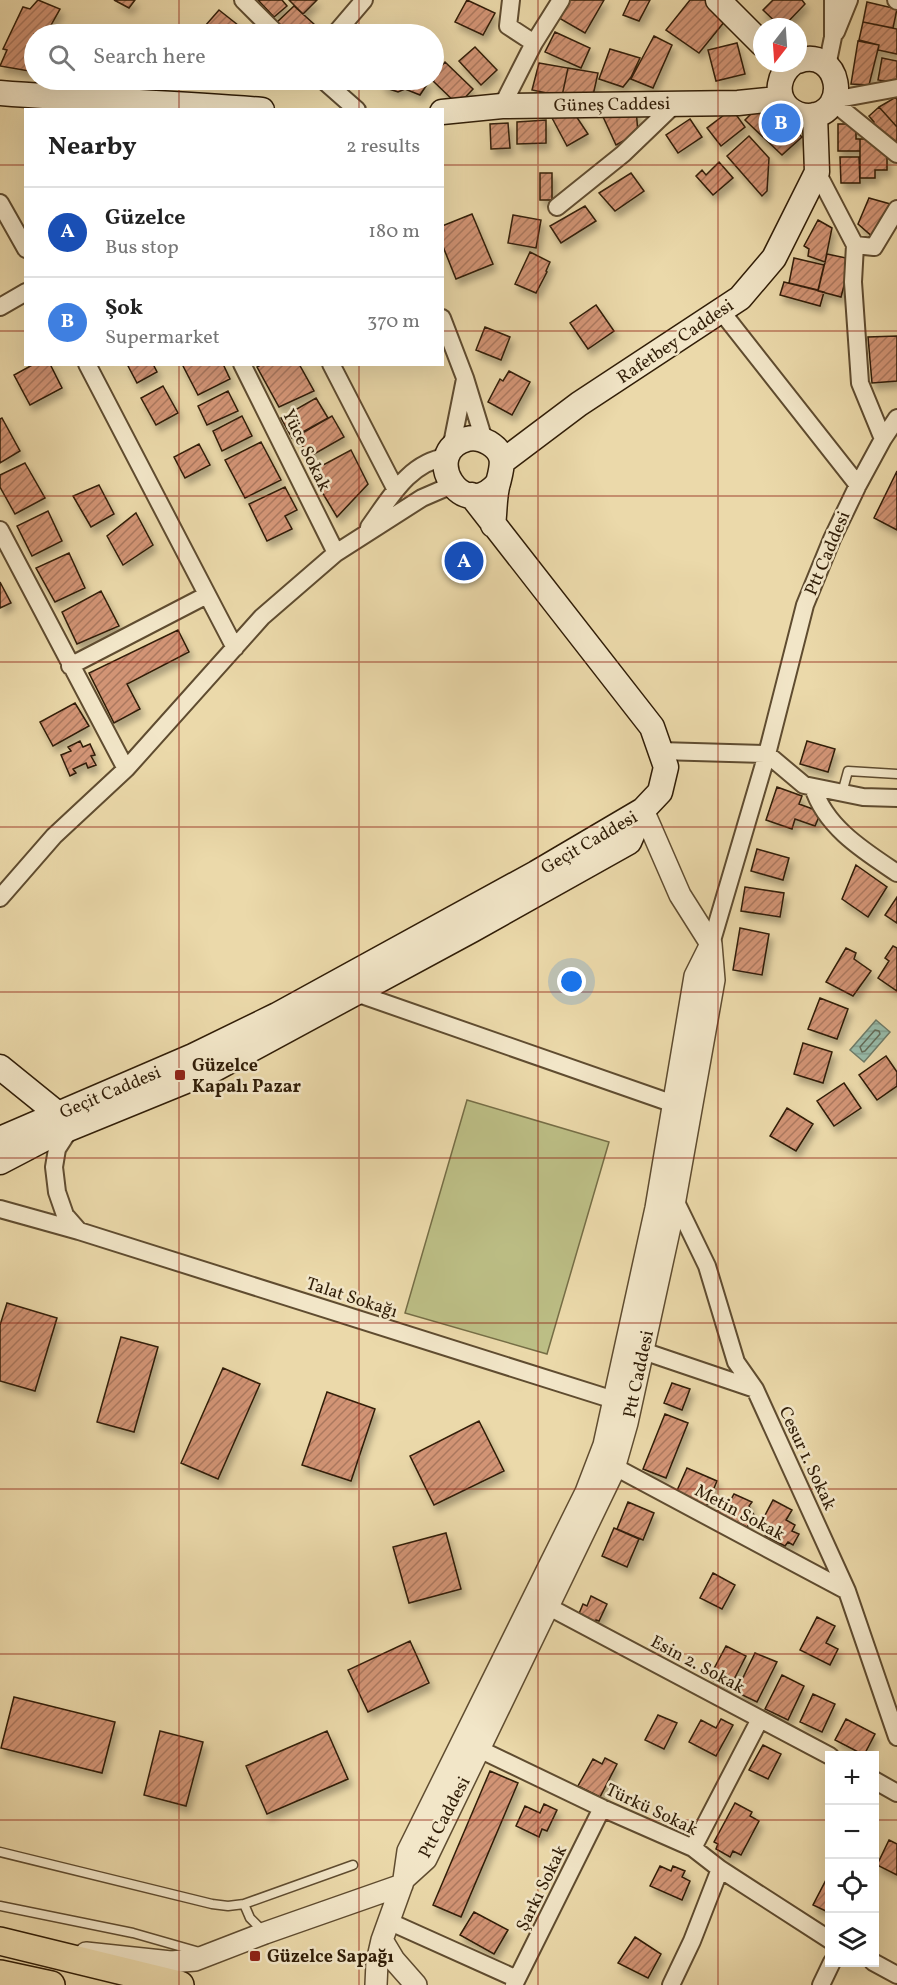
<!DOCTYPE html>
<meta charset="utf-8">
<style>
:root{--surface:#fff;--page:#f2f2f2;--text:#222;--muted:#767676;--line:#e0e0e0;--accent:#ea580c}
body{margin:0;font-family:Vollkorn,serif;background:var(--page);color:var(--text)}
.controls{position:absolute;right:18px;bottom:18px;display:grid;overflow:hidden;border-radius:0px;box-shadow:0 6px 24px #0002}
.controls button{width:54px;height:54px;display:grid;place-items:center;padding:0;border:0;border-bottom:2px solid var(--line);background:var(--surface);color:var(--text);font:30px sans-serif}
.compass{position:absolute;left:753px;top:18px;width:54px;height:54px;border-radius:50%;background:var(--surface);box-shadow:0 6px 24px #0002;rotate:197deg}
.you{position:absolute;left:572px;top:982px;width:21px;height:21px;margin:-15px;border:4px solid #fff;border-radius:50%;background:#1a73e8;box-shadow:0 0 0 9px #1a73e833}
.badge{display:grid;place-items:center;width:39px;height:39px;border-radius:50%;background:var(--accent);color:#fff;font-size:20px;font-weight:700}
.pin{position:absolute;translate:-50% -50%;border:3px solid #fff;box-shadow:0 2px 6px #0006}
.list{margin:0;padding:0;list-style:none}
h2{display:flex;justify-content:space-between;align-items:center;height:78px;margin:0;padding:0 24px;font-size:26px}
h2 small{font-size:20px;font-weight:400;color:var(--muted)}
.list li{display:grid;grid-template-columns:39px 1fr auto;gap:18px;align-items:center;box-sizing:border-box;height:90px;padding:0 24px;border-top:2px solid var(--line)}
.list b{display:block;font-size:22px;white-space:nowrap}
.list p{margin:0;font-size:20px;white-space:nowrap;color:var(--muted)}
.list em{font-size:20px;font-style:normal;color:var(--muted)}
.icon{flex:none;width:33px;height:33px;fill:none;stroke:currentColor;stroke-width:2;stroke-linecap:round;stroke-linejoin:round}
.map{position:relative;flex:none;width:897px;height:1985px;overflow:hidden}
.search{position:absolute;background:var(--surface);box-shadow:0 6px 24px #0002;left:24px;top:24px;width:420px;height:66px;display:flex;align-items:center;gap:15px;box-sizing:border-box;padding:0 21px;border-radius:33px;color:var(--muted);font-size:22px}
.panel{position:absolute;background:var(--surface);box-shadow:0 6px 24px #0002;left:24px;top:108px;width:420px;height:258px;border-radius:0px}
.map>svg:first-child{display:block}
</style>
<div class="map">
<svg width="897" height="1985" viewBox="0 0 897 1985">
<defs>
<pattern id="water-rules" width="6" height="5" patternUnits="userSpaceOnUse" patternTransform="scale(1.5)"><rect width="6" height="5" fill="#98baa8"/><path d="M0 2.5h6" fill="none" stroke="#839f8f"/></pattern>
<pattern id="building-hatch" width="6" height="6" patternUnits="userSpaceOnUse" patternTransform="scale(1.5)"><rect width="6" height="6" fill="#d29475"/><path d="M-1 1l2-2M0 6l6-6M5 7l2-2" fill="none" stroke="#ab785e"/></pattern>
<filter id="shadow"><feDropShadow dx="3.5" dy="6" stdDeviation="3" flood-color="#0004"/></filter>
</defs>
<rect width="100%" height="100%" fill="#ebd9aa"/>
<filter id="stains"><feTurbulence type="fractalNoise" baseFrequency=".00333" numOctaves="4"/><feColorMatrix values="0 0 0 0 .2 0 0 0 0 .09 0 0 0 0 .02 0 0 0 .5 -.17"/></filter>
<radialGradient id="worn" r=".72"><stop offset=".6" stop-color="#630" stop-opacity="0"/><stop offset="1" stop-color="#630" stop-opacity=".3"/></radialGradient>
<path fill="#bcbe85" stroke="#766e46" stroke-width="1.5" d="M467 1100 609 1142 547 1354 405 1313Z"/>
<path fill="url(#water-rules)" stroke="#6e7b68" stroke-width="1.5" d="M876 1020 890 1032 864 1062 850 1050Z"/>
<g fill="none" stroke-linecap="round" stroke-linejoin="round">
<path stroke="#646c58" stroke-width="1.5" d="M875 1030 879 1031 880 1034 865 1051 862 1052 860 1047Z"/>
</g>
<path fill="url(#building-hatch)" stroke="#301d07" stroke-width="1.5" filter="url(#shadow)" d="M38 0 60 9 46 34H34V56L29 71 0 66 7 50 3 49 23 7 30 9Z
M114 0H135L129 8Z
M258 0H282L287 6 274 17Z
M289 0H317L303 14Z
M467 0 495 13 483 35 455 22Z
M569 0H604L585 33 559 18Z
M630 0H650L639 21 623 15Z
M690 0H705L725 21 699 53 666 30Z
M773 0H802L805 4 783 27H781L763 10Z
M867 2 897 9 893 28 863 22Z
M294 6 315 25 306 34H285L274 25Z
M219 10 243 29 238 34H198Z
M863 22 897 29V54L878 50 879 45 859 40Z
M555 32 590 48 581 68 545 52Z
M654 36 672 45 653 88 631 79Z
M858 41 879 45 869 85 851 84Z
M737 43 745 74 716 81 708 50Z
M475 47 497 70 481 85 459 61Z
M610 49 640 58 631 77 623 87 599 79Z
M882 58 897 61V83L878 80Z
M445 62 473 89 458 105 432 80H434V74Z
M539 63 568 68 562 96 532 90Z
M568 68 598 73 592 100 562 96Z
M39 80H72L69 89 52 83 50 88 37 83Z
M113 80H132L128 87Z
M384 80H425L428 83 420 95 405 89 398 92 386 88 381 83Z
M896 97 897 100V127L879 107Z
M764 101 802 137 782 155 745 120Z
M879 107 897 127V150L873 125 874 122 869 116Z
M599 108 636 109 638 133 616 145Z
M732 109 745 127 721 146 707 128Z
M572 110 588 134 567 146 552 118Z
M690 119 702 137 678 153 666 135Z
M546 120V143L517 144V122Z
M508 123 510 148 491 149 490 124Z
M838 124H856V139H860V151H838Z
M749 136 769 158 767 191 762 196 727 156Z
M860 139H871L887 156V170H875V178H860Z
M840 157H859L860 183H841Z
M719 162 733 178 713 195 696 176 702 170 706 175Z
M540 173H552V200H540Z
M631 173 644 191 615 211 599 193Z
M869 198 894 205 874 238 858 224Z
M585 206 596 221 561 243 550 226Z
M472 214 493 264 456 279 442 244V226Z
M513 215 541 220 536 248 508 243Z
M818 220 832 228 825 262 808 256 809 249 804 246Z
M530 252 550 262 546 271 547 272 536 293 515 284Z
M827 254 851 259 841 297 818 291Z
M794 258 824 265 818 290 789 283Z
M784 282 824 292 820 306 780 295Z
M596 305 614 331 588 349 570 323Z
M485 327 510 337 501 360 476 350Z
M897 336V381L872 383 868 337Z
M34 364H50L62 388 30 405 14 375Z
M127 364H153L157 372 137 383Z
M182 364H223L230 379 198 395Z
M262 364H299L314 391 279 407 257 367Z
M509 371 530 382 512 415 488 402 500 379 503 381Z
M163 386 178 413 156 425 141 398Z
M228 391 238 411 207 425 198 406Z
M316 398 328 418 292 438 281 418Z
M242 416 252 436 222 451 213 431Z
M332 416 344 437 309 457 297 436Z
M2 418 20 451 0 463V419Z
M261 442 281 480 245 498 225 460Z
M199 444 210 465 185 478 174 457Z
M351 450 368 484 337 517 310 472Z
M25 463 45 498 15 514 0 487V475Z
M897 471V530L874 518Z
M99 485 114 514 91 527 73 496Z
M285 487 297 510 285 516 292 529 267 541 249 504Z
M48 511 62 541 32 556 17 526Z
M136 513 153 545 123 565 107 536Z
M69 553 85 588 55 602 36 568Z
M0 582 11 603 0 608Z
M101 591 119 626 77 644 62 612Z
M178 630 189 652 127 684 140 709 114 723 89 673Z
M75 703 89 726 53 746 40 722Z
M80 741 83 747 90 744 95 755 91 756 96 765 88 768 86 763 73 769 76 773 70 776 61 755 71 751 68 747Z
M807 741 835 749 828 772 800 764Z
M777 787 802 796 799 804 821 812 815 826 795 819 792 829 766 820Z
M757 849 789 858 783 880 751 871Z
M856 865 887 887 868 917 842 899Z
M745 887 784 893 780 917 741 911Z
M897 897V923L885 915Z
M740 928 769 934 762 975 733 970Z
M893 946 897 948V991L878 978 889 961 885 958Z
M846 948 856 953 854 959 871 971 853 996 826 982Z
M820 998 848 1009 837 1039 808 1029Z
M803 1043 832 1052 823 1083 794 1074Z
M886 1056 897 1072V1086L877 1100 859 1075Z
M844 1083 861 1108 834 1126 817 1101Z
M787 1108 813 1124 796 1151 770 1136Z
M7 1303 57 1318 35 1391 0 1381V1325Z
M121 1337 158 1347 134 1432 97 1422Z
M223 1368 260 1384 218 1479 181 1463Z
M672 1383 690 1389 682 1410 664 1403Z
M327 1392 375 1409 351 1481 302 1465Z
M665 1414 688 1423 666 1478 643 1469Z
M479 1421 504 1471 434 1505 410 1456Z
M687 1468 717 1481 706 1507 676 1493Z
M734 1494 752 1502 749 1506 755 1517 747 1527 717 1513 724 1498 730 1501Z
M773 1500 792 1510 786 1520 795 1525 792 1531 799 1534 793 1545 788 1542 785 1546 765 1536 770 1528 761 1523Z
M628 1502 654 1513 643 1540 617 1529Z
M614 1528 639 1539 627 1567 602 1556Z
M446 1533 461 1589 409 1603 393 1547Z
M713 1573 735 1585 722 1609 700 1598Z
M591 1596 607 1604 599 1621 596 1620 594 1624 578 1616 583 1604 587 1606Z
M817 1617 835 1626 826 1643 838 1649 830 1665 800 1650Z
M410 1641 429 1683 368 1712 348 1670Z
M726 1646 746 1656 729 1689 709 1678Z
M755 1653 777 1662 757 1702 736 1692Z
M782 1675 804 1686 788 1720 765 1709Z
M813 1694 835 1704 822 1732 800 1722Z
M14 1697 115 1722 102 1773 1 1748Z
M658 1715 677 1723 664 1749 645 1740Z
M721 1719 733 1725 716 1756 689 1742 701 1720 716 1728Z
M846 1719 875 1734 864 1755 835 1740Z
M160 1731 203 1742 186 1806 144 1795Z
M327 1731 348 1779 267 1814 246 1766Z
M763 1745 781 1754 768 1779 749 1770Z
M605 1758 617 1764 600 1797 578 1786 593 1759 602 1764Z
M490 1771 518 1783 461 1917 433 1905Z
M735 1803 752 1812 750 1816 759 1821 741 1855 733 1851 730 1857 716 1849 718 1844 714 1842Z
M544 1804 557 1810 547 1831 542 1829 539 1837 516 1826 525 1806 540 1813Z
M889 1840 897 1844V1875L877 1865Z
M660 1866 671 1871 673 1866 685 1871 682 1877 690 1881 682 1900 650 1886Z
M827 1878 830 1879V1913L813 1905Z
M474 1912 508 1930 494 1954 460 1935Z
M635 1937 661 1954 648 1978 618 1963Z"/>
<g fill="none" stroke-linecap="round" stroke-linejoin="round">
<defs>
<path id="service" d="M842 793 848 771 897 774
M0 1852 212 1904 228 1906 244 1904 250 1918 265 1933
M244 1904 353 1865
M0 1906 133 1933 203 1953"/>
<path id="minor" d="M243 0 277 34
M511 0 508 26 534 43
M896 0 897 1
M836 32 849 0
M335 34 364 0
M827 66 833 37V0
M323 80 357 110
M833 100 897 88
M833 102 897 154
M502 106 534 43 561 0
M0 203 26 249
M557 207 623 154 675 104
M855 245 874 247 897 209
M0 307 26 292
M721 311 858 485
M442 318 465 378 484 440
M87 364 235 648
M242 364 336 553
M331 364 396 490
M883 439 897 418
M451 449 465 379
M369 527C390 498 409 462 447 457
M0 530 126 769
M70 666 207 595
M660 751 767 754 804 785 863 797 897 798
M813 787C825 827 864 851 897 873
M0 898 54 836 126 769 262 617 336 553 422 498 452 485
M711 944 767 754 805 605 832 539 858 485 883 439 860 383 853 282 855 245 817 172
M356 993 674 1104
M70 1129 57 1149 54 1167 57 1192 65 1215 79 1231
M675 1200 707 1266 736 1362 755 1389 847 1591 897 1737
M0 1209 79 1231 614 1400
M643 1351 755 1389
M615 1467 847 1591
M549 1607 830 1756
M479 1749 602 1808 693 1848 720 1869 830 1940
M874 1780 897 1793
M693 1848 760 1719
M388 1921 517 1979
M873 1962 897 1975
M514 1985 602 1808
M671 1985 692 1941 720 1869
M821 1985 832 1962"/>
<path id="tertiary" d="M643 810 680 895 711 944
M382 1940 394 1960 416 1985
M86 1953 171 1962 195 1960 265 1933 402 1885
M376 1985 377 1962 382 1940 404 1879 408 1851 586 1492 604 1445 656 1208 695 976 711 944 714 980 671 1222 627 1423 613 1472 426 1859 404 1879"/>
<path id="secondary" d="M718 0 762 44
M793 63C779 74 774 94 788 108 794 113 801 116 809 116 852 114 840 46 798 61
M0 93C87 100 175 103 262 110
M442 112 502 106 738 103 776 99 782 100
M502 462 579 404 740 298 774 258 817 172 815 115
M493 525C495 511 494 496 498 483 502 467 507 454 489 443 482 439 474 437 467 439 419 452 462 526 498 483
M0 1067 58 1114 67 1124
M0 1139 193 1056 277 1015 536 873 643 810 660 792 666 767 652 727 471 495
M0 1162 44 1139 213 1070 472 930 629 842 643 810"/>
<path id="trunk" d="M0 1941 180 1985
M0 1974 51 1985"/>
</defs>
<use href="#service" stroke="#5f4c30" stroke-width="11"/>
<use href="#minor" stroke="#5f4c30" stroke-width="20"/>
<use href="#tertiary" stroke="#5f4c30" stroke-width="24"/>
<use href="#secondary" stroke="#301d07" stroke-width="27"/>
<use href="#trunk" stroke="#301d07" stroke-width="30"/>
<use href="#service" stroke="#f2e6c8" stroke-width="8"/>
<use href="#minor" stroke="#f2e6c8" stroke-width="16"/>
<use href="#tertiary" stroke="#f2e6c8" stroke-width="21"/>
<use href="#secondary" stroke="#f2e6c8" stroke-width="24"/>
<use href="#trunk" stroke="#ebd9aa" stroke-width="27"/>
</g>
<path fill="none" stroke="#8f2418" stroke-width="1.5" stroke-opacity="0.55" d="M179 0V34M359 0V34M538 0V1985M718 0V1985M179 80V110M359 80V110M0 165H26M442 165H897M0 331H26M442 331H897M179 364V1985M359 364V1985M0 496H897M0 662H897M0 827H897M0 992H897M0 1158H897M0 1323H897M0 1489H897M0 1654H897M0 1820H830M874 1820H897"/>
<g fill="#8f2418" stroke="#f2e6c8" stroke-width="2">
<rect x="174" y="1069" width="12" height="12" rx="3"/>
<rect x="249" y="1950" width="12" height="12" rx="3"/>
</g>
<g text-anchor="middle" stroke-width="5" stroke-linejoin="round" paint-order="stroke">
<g font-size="18" fill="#301d07" stroke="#f2e6c8">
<text transform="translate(612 104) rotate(-1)" y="6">Güneş Caddesi</text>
<text transform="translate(675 341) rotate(-34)" y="6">Rafetbey Caddesi</text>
<text transform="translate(307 450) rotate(64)" y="6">Yüce Sokak</text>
<text transform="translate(827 553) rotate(-67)" y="6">Ptt Caddesi</text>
<text transform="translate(589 842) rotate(-30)" y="6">Geçit Caddesi</text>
<text transform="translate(110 1092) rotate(-23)" y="6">Geçit Caddesi</text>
<text transform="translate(352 1297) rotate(18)" y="6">Talat Sokağı</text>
<text transform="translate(638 1374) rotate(-78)" y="6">Ptt Caddesi</text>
<text transform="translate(808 1458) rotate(65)" y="6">Cesur 1. Sokak</text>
<text transform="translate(740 1512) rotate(28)" y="6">Metin Sokak</text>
<text transform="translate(698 1664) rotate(28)" y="6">Esin 2. Sokak</text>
<text transform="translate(652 1809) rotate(25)" y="6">Türkü Sokak</text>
<text transform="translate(444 1817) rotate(-62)" y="6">Ptt Caddesi</text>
<text transform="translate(541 1888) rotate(-64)" y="6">Şarkı Sokak</text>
</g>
<g font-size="18" font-weight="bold" fill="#301d07" stroke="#f2e6c8" text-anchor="start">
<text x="192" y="1071">Güzelce<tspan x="192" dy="21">Kapalı Pazar</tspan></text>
<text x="267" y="1962">Güzelce Sapağı</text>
</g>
</g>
<rect width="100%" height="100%" filter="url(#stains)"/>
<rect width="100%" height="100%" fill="url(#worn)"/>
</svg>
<div class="controls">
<button>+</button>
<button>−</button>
<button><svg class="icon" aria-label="locate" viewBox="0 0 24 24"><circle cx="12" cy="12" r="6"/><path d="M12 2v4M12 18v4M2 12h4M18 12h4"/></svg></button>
<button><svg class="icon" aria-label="layers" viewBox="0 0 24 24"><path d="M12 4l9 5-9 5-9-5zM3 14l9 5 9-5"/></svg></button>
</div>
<svg class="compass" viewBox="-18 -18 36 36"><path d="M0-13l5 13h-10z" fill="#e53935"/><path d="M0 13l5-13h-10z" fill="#767676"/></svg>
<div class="you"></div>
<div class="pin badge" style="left:464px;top:561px;background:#1a4fb4">A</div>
<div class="pin badge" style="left:781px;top:123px;background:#3f7fe0">B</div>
<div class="search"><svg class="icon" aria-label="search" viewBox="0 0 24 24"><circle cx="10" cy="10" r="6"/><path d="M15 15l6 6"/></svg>Search here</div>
<section class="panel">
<h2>Nearby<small>2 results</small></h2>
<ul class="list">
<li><span class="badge" style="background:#1a4fb4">A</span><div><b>Güzelce</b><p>Bus stop</p></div><em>180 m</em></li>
<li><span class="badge" style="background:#3f7fe0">B</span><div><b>Şok</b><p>Supermarket</p></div><em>370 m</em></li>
</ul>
</section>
</div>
